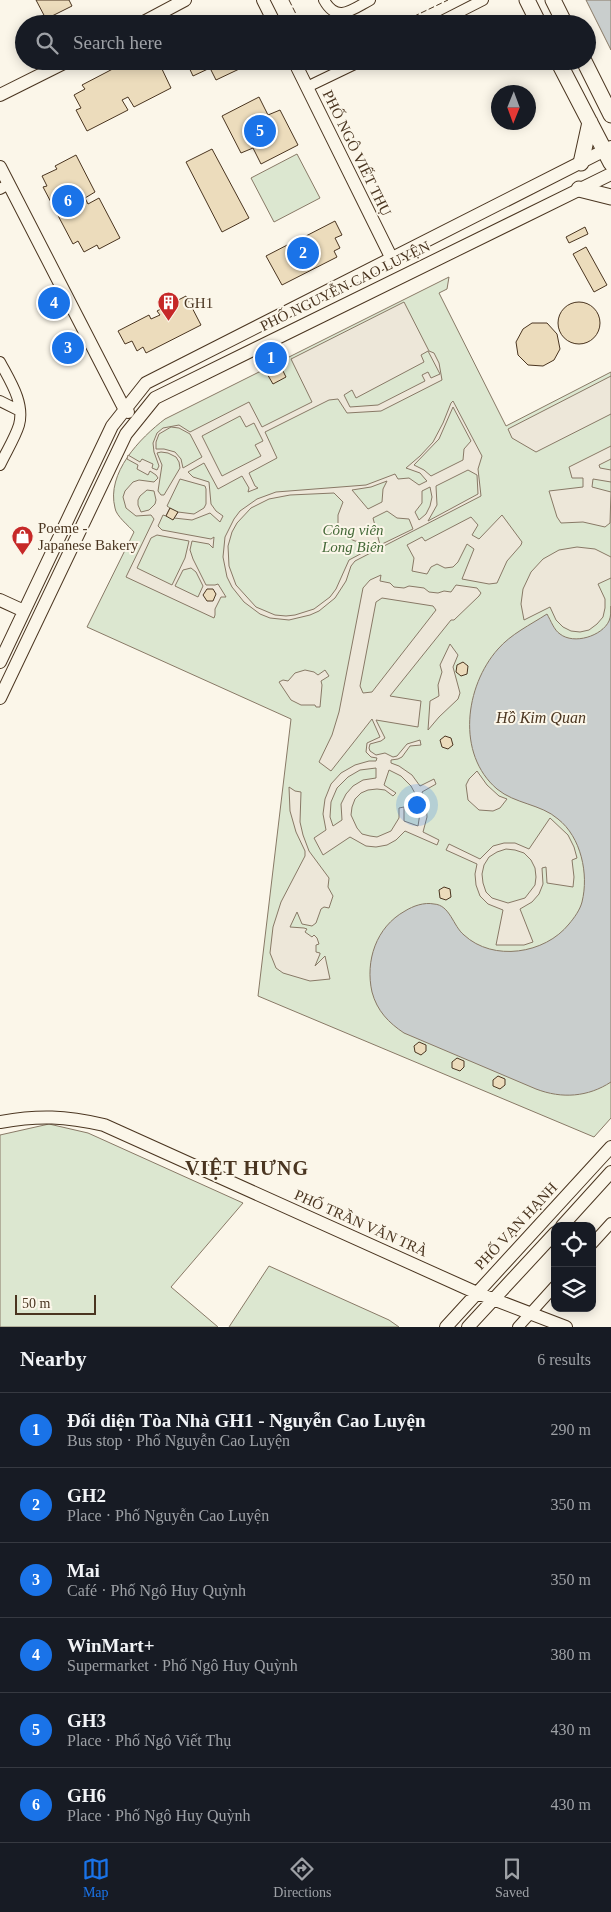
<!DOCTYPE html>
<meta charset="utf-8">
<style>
:root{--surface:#171b24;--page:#20242c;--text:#f1f3f6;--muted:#9ea1a6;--line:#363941;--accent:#1a73e8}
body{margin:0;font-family:"Times New Roman",serif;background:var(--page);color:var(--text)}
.controls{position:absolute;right:15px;bottom:15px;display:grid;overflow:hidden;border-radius:10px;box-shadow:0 2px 12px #0003}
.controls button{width:45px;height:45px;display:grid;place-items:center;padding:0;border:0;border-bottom:1px solid var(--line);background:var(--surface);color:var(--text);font:25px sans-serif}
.compass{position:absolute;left:491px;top:85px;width:45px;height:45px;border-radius:50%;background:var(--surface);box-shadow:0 2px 12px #0003;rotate:181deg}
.scale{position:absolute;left:15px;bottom:12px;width:81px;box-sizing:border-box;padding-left:5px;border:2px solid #4a3520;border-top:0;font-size:14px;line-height:18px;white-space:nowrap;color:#4a3520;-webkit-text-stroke:4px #fbf6e9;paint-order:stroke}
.you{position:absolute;left:416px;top:804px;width:18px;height:18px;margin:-12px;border:4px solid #fff;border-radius:50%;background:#1a73e8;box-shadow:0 0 0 8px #1a73e833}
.badge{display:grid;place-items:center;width:32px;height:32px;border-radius:50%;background:var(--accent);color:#fff;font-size:16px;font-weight:700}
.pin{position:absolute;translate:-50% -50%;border:2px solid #fff;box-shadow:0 1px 5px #0006}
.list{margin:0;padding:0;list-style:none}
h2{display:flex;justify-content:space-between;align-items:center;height:65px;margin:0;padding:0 20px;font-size:21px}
h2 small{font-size:16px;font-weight:400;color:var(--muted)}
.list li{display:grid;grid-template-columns:32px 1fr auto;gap:15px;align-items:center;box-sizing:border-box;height:75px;padding:0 20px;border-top:1px solid var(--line)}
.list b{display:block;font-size:19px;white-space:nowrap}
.list p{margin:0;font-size:16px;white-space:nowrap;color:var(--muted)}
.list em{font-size:16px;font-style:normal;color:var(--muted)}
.icon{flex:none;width:28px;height:28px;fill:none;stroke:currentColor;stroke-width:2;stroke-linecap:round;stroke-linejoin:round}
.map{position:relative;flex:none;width:611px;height:1327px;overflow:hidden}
.search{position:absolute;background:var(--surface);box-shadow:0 2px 12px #0003;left:15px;right:15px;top:15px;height:55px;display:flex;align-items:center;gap:12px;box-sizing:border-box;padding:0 18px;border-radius:28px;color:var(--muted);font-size:19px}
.sheet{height:515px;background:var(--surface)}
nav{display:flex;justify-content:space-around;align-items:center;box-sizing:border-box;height:70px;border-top:1px solid var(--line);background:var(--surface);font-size:14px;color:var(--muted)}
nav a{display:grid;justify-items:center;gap:2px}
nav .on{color:var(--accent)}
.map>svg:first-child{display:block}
</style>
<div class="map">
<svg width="611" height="1327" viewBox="0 0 611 1327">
<rect width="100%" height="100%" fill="#fbf6e9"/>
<path fill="#dce7d0" stroke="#887966" d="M297 154 320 198 274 222 251 178Z
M449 277 447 289 439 293 506 426 611 372V1118L594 1137 258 996 291 719 87 627 134 532C129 526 116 516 115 508 106 473 140 438 165 419Z
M49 1124 88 1133 243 1203 171 1287 218 1327H0V1135Z
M269 1266 389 1320 399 1327H229Z"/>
<path fill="#ede7d9" stroke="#887966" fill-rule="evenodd" d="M404 302 429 351 434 353 439 363 442 380 381 411 347 413 338 399 329 400 265 432 277 458 249 473 255 486 258 488 248 492 249 488 242 476 218 489 204 463 188 472 193 477 209 482 211 504 216 511 223 516 220 522 210 513 192 520 174 518 178 512 194 514 204 508 206 504V489L205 486 180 479 167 506 170 508 166 516 163 515 158 526 162 530 211 539 214 537 213 548 209 544 192 541 190 550 193 559 206 585H215L218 584 226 597H221L215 609V615L214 618 126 577 154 519 151 515 136 516 126 508 123 497 125 491 133 482 139 480 154 482 158 478 156 475 150 471 148 475 137 469 138 465 127 459 128 455 140 462 142 459 153 464 152 468 157 470 159 466 154 452 153 443 157 433 163 428 179 425 190 432 249 402 262 427 312 402 291 359ZM428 351 440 374 431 378 428 372 422 375 425 381 378 405 350 407 344 395 352 390 356 398 424 362 421 355ZM240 416 246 427 254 423 263 441 255 445 261 456 222 476 202 436ZM171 427 179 428 190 434 202 457 183 468 181 459 175 452 164 449H156V442L159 434ZM161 452 168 453 176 457 179 462 180 468 164 495H161L158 491 162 465 157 453ZM147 490 154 491 156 500 155 504 149 510 141 512 138 505V500L140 496ZM157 535 189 541 185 558 172 585 137 568 151 538ZM191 568 196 572 203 586 198 597 175 586 183 570Z
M611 376V414L536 452 512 438 508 429Z
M453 401 482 456 478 469 481 496 355 561 351 566 346 581 335 598 319 611 310 615 289 620 270 618 260 614 244 602 232 587 227 577 223 557 225 537 234 519 240 511 257 499 276 492 366 485 395 474 398 479 409 478 419 485 427 481 426 480 420 473 406 468 420 456 433 442 443 423 451 403ZM453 407 471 441 464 449 463 460 431 476 424 470 414 465 439 439ZM468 470 477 475 478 494 428 521 437 505 436 486ZM387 481 383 489 382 502 368 509 352 490 371 487ZM430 487 432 497 430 506 426 514 419 520 415 512 422 503V491ZM334 493 343 502 338 515V524L342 532 348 538 355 541 364 542 366 551 349 560 336 589 330 597 314 609 295 615 286 616 275 615 256 607 236 585 229 566 228 546 232 532 237 523 251 508 269 499 290 495ZM387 511 397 518 409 519 413 529 380 545 373 518Z
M611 446V459L599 465 600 468 611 470V482L593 479 592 487 611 492 610 523 605 527 583 522 561 523 557 517 549 491 583 487V478H572L569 467Z
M502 515 522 542 521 545 507 561 497 583 489 584 462 579 474 549 467 544 458 562 453 567 445 568 437 564 431 567 427 574 412 571 414 558 407 545 422 537 425 541 471 517 478 525 472 535 479 539Z
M577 547 595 549 611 557V578L598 584 605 599V608L603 617 597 624 589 630 580 632 571 631 563 627 556 620 550 607 524 620 521 604 523 589 531 572 543 559 559 550Z
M381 575 380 581 390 583 394 587 404 588 409 586 424 588 429 592 438 593 444 591 451 592 456 585 477 588 481 593 479 596 454 620H451L390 696 421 701 418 727 376 720 385 738 381 741 370 744 369 748 370 751 376 755 385 753 393 757 397 756 407 744 420 740 421 745 410 746 402 757 398 759 391 760V763L399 766 412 775 420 786 434 779 436 784 422 792 426 802 427 817 423 832 439 840 437 845 405 831 396 840 387 845 376 847 366 846 350 837 323 855 314 838 326 830 323 814 325 799 331 784 341 773 355 765 369 761H376L377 758 371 757 366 752 367 743 380 737 372 719 331 771 319 762 332 735 339 712 363 588 370 580ZM382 598 433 606 436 610 372 692 363 693 360 686 376 602ZM376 768V778L363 780 353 786 346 794 341 804 342 820 333 826 330 817 331 802 337 788 348 777 360 770ZM389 770 401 776 411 786 418 799 420 813 418 826 404 821V807L399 808V818L391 831 377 837 370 836 362 834 357 828 351 815 352 807 355 799 361 793 368 790 377 789 385 790 393 796 396 793 384 785Z
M450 644 458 655 453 667 460 693 458 699 439 717 428 730 430 701 439 696 438 685 442 672 440 665Z
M305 670 314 672 318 675 325 670 329 676 321 681 322 685 320 707H316L315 705H301L291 700 279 682 283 680 288 681 295 673Z
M477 771 487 785 499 796 507 799 500 808 493 811 479 810 468 800 466 785 469 779Z
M289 787 295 791 301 792 300 822 303 835 309 851 329 878 328 887 333 896 329 908 324 907 321 909 316 923 312 926 302 924 297 912 290 927 304 928 307 929 305 932 312 937 314 935 317 938 319 944 316 945V952L320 953V954L315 966 325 956 330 979 310 981 283 973 276 968 270 953 273 927 281 902 305 856V851L296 832 290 811Z
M550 818 568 835 574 847 577 858 572 860 574 877 573 887 547 883 546 867 542 868 543 884 539 894 532 902 520 909 533 942 524 945H496L503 910 488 904 480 896 476 885 475 874 477 864 446 850 449 844 480 859 493 846 504 843H515L529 849ZM506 849 515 850 524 853 531 860 535 868 536 877 535 885 525 898 508 903 492 898 486 892 483 883 482 874 484 865 489 857 497 852Z"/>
<path fill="#c9cecd" stroke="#887966" d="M586 0H611V50Z
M611 606V1082C588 1097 562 1099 536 1089L404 1033C389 1023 377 1011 372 992 365 961 376 927 405 911 413 906 424 902 434 904 450 905 453 926 464 935 493 962 545 954 569 924 574 918 580 910 582 902 589 874 581 837 558 819 541 804 515 804 497 789 456 754 465 686 498 649 511 634 530 625 547 614 551 621 554 630 560 634 574 645 602 636 609 621 611 616 611 611 611 606Z"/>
<path fill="#ecdcbc" stroke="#4a3520" d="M36 0H69L72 6 46 19Z
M128 61H154L157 69 161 67 171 88 134 107 128 97 122 100 128 110 87 131 76 110 81 108 74 95 85 89 82 85Z
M186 61H253L254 62 216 80 210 68 193 76Z
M259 97 268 115 280 110 298 145 261 164 253 148 241 153 222 116Z
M212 149 249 218 222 232 186 162Z
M76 155 95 192 85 198 88 204 99 198 120 238 99 249 97 245 84 252 78 241 73 244 43 187 47 186 42 176 57 169 55 166Z
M335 221 342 235 335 238 340 248 334 251 337 257 282 285 266 256 295 241 298 246 306 241 304 237Z
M585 227 588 234 569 243 566 237Z
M586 247 607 285 594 292 573 254Z
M186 296 201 325 146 353 143 347 137 351 132 341 125 344 118 331 149 315 151 319 160 315 157 311Z
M558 323a21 21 0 1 1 42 0a21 21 0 1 1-42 0Z
M532 323H547L557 334 560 349 554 360 543 366 528 365 518 355 516 342 523 329Z
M280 365 286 377 273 384 266 372Z
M170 508 178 512 173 520 166 516Z
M207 589H213L216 594 213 601H207L203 595Z
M463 662 468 666 467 674 461 676 456 672 457 665Z
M445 736 451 738 453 745 448 749 442 747 440 740Z
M444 887 450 889 451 897 446 900 440 898 439 890Z
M419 1042 426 1045V1051L421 1055 415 1052 414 1046Z
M457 1058 464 1061V1067L460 1071 452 1068V1062Z
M498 1076 505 1079V1085L500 1089 493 1086V1080Z"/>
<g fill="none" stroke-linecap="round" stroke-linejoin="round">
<defs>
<path id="minor" d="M324 0C337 24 353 9 370 0
M436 24 483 0
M307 87 361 61
M0 189 9 184
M0 362C10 381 25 403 19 425 15 438 6 452 0 465
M0 401 20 411
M592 1244 611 1223
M518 1327 555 1286"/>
<path id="tertiary" d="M263 0 275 24
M140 24 185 0
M294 61 392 259
M0 95 68 61
M0 167 124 408 128 412
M0 600 24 611
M0 662 112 426 146 383 611 147
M0 698 126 434 155 398 611 174
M0 1122C39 1115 65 1116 104 1125L477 1293 566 1327
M562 1226 611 1172
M446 1327 611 1147
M468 1327 555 1233"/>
<path id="primary" d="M527 0 539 24
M553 0 565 24
M558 61 611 163
M584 61 611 115
M581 163 590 122
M579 189 611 197"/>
</defs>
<use href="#minor" stroke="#4a3520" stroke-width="12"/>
<use href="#tertiary" stroke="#4a3520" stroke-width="14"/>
<use href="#primary" stroke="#4a3520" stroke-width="17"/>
<use href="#minor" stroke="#fbf6e9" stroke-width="10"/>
<use href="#tertiary" stroke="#fbf6e9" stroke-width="12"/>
<use href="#primary" stroke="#fbf6e9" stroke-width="15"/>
<path stroke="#4a3520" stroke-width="1" stroke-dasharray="6 2.5" stroke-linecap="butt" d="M289 0 301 24
M398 24 448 0"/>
</g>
<defs>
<symbol id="building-pin" viewBox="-11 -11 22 30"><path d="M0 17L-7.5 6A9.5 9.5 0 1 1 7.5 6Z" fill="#c62828" stroke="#fbf6e9"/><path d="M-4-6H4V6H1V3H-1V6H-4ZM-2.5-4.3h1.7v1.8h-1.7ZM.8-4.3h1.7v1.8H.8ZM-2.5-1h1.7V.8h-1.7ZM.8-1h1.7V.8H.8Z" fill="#fff"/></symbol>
<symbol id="shop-pin" viewBox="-11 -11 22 30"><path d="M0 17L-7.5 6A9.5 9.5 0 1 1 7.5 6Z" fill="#c62828" stroke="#fbf6e9"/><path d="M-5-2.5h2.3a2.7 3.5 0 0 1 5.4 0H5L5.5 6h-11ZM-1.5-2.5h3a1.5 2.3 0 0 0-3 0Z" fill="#fff"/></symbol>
</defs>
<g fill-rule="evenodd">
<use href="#building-pin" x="156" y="290" width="25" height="34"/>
<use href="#shop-pin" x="10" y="524" width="25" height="34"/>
</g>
<g text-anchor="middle" stroke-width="4" stroke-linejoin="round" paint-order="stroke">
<g font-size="15" fill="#4a3520" stroke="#fbf6e9">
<text transform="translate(357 153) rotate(64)" y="5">PHỐ NGÔ VIẾT THỤ</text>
<text transform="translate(345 286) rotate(-26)" y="5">PHỐ NGUYỄN CAO LUYỆN</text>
<text transform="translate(361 1223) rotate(24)" y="5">PHỐ TRẦN VĂN TRÀ</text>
<text transform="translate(516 1226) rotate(-47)" y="5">PHỐ VẠN HẠNH</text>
</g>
<g font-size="15" fill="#4a3520" stroke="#fbf6e9" text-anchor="start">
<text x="184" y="308">GH1</text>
<text x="38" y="533">Poeme -<tspan x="38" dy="17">Japanese Bakery</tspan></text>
</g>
<g font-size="15" font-style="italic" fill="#436837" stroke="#fbf6e9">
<text x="353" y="535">Công viên<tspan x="353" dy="17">Long Biên</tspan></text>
</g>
<g font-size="16" font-style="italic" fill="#4a3520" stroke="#fbf6e9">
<text x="541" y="723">Hồ Kim Quan</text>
</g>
<g font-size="20" font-weight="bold" letter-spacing="1" fill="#4a3520" stroke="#fbf6e9">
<text x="247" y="1175">VIỆT HƯNG</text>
</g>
</g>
</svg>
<div class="controls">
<button><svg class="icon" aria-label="locate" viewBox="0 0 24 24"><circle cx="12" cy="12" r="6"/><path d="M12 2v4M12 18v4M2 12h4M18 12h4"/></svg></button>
<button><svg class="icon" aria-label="layers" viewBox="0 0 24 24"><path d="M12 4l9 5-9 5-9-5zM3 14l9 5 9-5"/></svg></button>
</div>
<svg class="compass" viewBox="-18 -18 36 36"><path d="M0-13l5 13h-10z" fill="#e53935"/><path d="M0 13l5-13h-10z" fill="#9ea1a6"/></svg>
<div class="scale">50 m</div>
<div class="you"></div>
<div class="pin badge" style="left:271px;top:358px">1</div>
<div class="pin badge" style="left:303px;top:253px">2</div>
<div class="pin badge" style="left:68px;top:348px">3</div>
<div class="pin badge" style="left:54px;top:303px">4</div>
<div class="pin badge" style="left:260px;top:131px">5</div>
<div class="pin badge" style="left:68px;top:201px">6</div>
<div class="search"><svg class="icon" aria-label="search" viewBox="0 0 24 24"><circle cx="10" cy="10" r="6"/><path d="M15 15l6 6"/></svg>Search here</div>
</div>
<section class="sheet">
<h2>Nearby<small>6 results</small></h2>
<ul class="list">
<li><span class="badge">1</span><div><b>Đối diện Tòa Nhà GH1 - Nguyễn Cao Luyện</b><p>Bus stop · Phố Nguyễn Cao Luyện</p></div><em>290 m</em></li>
<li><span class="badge">2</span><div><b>GH2</b><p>Place · Phố Nguyễn Cao Luyện</p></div><em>350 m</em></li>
<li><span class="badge">3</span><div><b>Mai</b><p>Café · Phố Ngô Huy Quỳnh</p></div><em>350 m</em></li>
<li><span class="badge">4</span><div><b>WinMart+</b><p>Supermarket · Phố Ngô Huy Quỳnh</p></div><em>380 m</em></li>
<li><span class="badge">5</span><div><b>GH3</b><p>Place · Phố Ngô Viết Thụ</p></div><em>430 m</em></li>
<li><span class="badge">6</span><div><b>GH6</b><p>Place · Phố Ngô Huy Quỳnh</p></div><em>430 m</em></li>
</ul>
</section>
<nav>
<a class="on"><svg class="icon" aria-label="map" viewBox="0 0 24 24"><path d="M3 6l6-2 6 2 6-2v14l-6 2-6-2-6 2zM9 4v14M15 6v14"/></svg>Map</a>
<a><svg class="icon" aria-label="directions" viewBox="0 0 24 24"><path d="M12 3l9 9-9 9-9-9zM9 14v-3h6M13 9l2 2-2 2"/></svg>Directions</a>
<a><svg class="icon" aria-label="saved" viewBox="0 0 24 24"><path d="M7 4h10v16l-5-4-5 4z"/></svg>Saved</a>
</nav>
